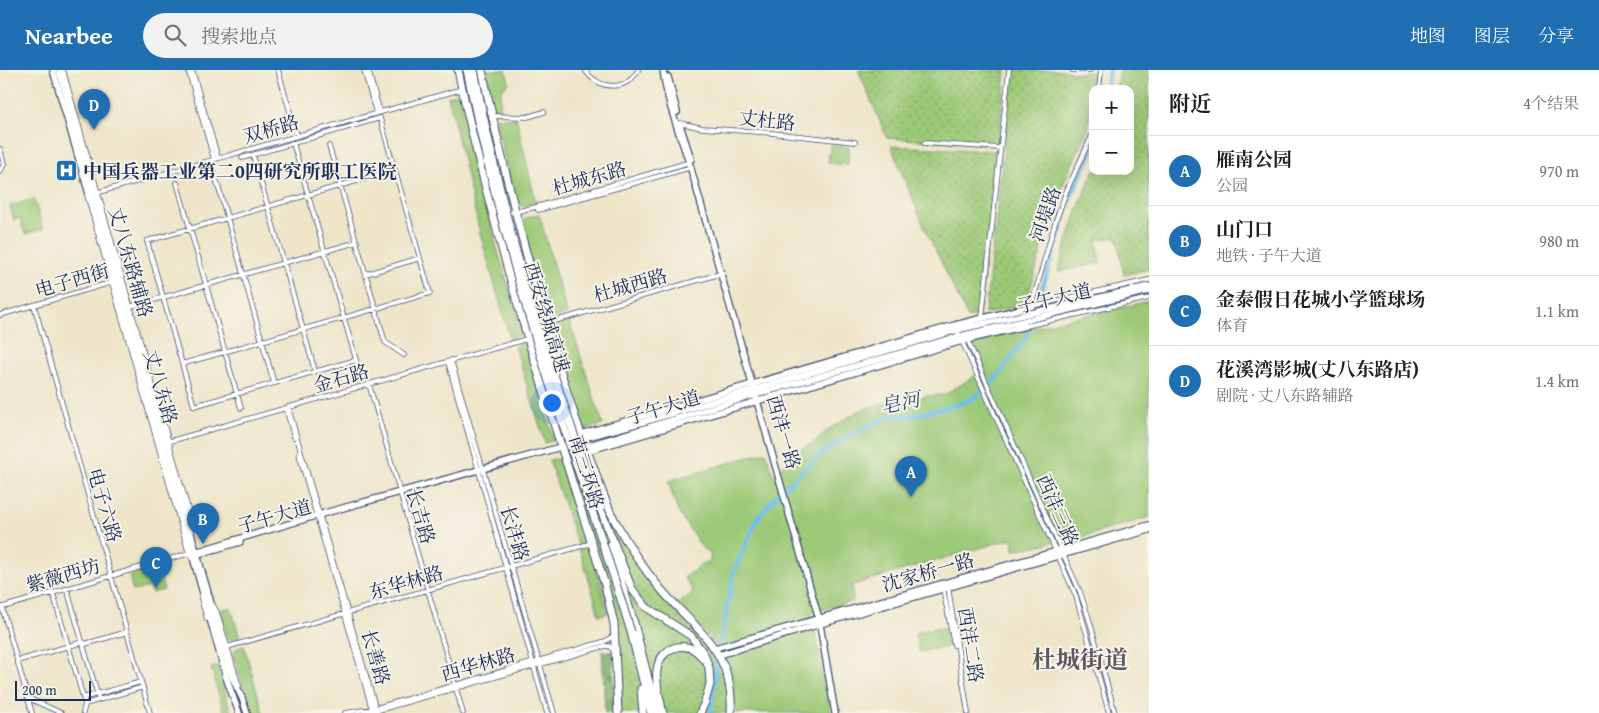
<!DOCTYPE html>
<html lang="zh">
<head>
<meta charset="utf-8">
<style>
  :root { --surface:#fff; --page:#f2f2f2; --text:#202124; --muted:#757577; --line:#e0e0e0; --accent:#1f6fb2 }
  body { margin:0; font-family:"Gentium Book Plus","Noto Serif SC",serif; background:var(--page); color:var(--text) }
  .controls { position:absolute; right:15px; top:15px; display:grid; overflow:hidden; border-radius:10px; box-shadow:0 5px 20px #0002 }
  .controls button { width:45px; height:45px; display:grid; place-items:center; padding:0; border:0; border-bottom:1px solid var(--line); background:var(--surface); color:var(--text); font:25px sans-serif }
  .scale { position:absolute; left:15px; bottom:12px; width:76px; box-sizing:border-box; padding-left:5px; border:2px solid #1b2f5e; border-top:0; font-size:14px; line-height:18px; white-space:nowrap; color:#1b2f5e; -webkit-text-stroke:4px #f7f3e8; paint-order:stroke }
  .you { position:absolute; left:551px; top:332px; width:18px; height:18px; margin:-12px; border:4px solid #fff; border-radius:50%; background:#1a73e8; box-shadow:0 0 0 8px #1a73e833 }
  .badge { display:grid; place-items:center; width:32px; height:32px; border-radius:50%; background:var(--accent); color:#fff; font-size:16px; font-weight:700 }
  .pin { position:absolute; translate:-50% -41px; filter:drop-shadow(0 1px 2px #0008) }
  .pin::after { content:''; position:absolute; top:26px; width:18px; height:15px; background:inherit; clip-path:polygon(0 0,100% 0,50% 100%) }
  .list { margin:0; padding:0; list-style:none }
  h2 { display:flex; justify-content:space-between; align-items:center; height:65px; margin:0; padding:0 20px; font-size:21px }
  h2 small { font-size:16px; font-weight:400; color:var(--muted) }
  .list li { display:grid; grid-template-columns:32px 1fr auto; gap:15px; align-items:center; box-sizing:border-box; height:70px; padding:0 20px; border-top:1px solid var(--line) }
  .list b { display:block; font-size:19px; white-space:nowrap }
  .list p { margin:0; font-size:16px; white-space:nowrap; color:var(--muted) }
  .list em { font-size:16px; font-style:normal; color:var(--muted) }
  .icon { flex:none; width:28px; height:28px; fill:none; stroke:currentColor; stroke-width:2; stroke-linecap:round; stroke-linejoin:round }
  .map { position:relative; flex:none; width:1149px; height:643px; overflow:hidden }
  header { display:flex; align-items:center; gap:30px; box-sizing:border-box; height:70px; padding:0 25px; background:var(--accent); color:#fff }
  header strong { font-size:24px }
  nav { display:flex; gap:28px; margin-inline-start:auto; font-size:18px }
  .search { width:350px; height:45px; background:var(--page); display:flex; align-items:center; gap:12px; box-sizing:border-box; padding:0 18px; border-radius:28px; color:var(--muted); font-size:19px }
  main { display:flex }
  aside { flex:1; background:var(--surface) }
  .map>svg:first-child { display:block }
</style>
</head>
<body>
<header>
<strong>Nearbee</strong>
<div class="search"><svg class="icon" aria-label="search" viewBox="0 0 24 24"><circle cx="10" cy="10" r="6"/><path d="M15 15l6 6"/></svg>搜索地点</div>
<nav><a>地图</a><a>图层</a><a>分享</a></nav>
</header>
<main>
<div class="map">
<svg width="1149" height="643" viewBox="0 0 1149 643">
  <defs>
    <pattern id="grass-dots" width="8" height="8" patternUnits="userSpaceOnUse" patternTransform="scale(1.25)"><rect width="8" height="8" fill="#9cc977"/><path d="M2 2h.1M6 6h.1" fill="none" stroke="#7ea465" stroke-width="1.8" stroke-linecap="round"/></pattern>
    <pattern id="forest-firs" width="22" height="20" patternUnits="userSpaceOnUse" patternTransform="scale(1.25)"><rect width="22" height="20" fill="#7dad68"/><path d="M5 1l3.5 6h-7zM16 11l3.5 6h-7z" fill="#668d59"/></pattern>
  </defs>
  <rect width="100%" height="100%" fill="#f7f3e8"/>
  <filter id="ink" filterUnits="userSpaceOnUse"><feTurbulence type="fractalNoise" baseFrequency=".02" numOctaves="2"/><feDisplacementMap in="SourceGraphic" scale="10" xChannelSelector="R" yChannelSelector="G"/><feConvolveMatrix kernelMatrix="1 2 1 2 8 2 1 2 1" color-interpolation-filters="sRGB"/></filter>
  <filter id="wash" filterUnits="userSpaceOnUse"><feTurbulence type="fractalNoise" baseFrequency=".0096" numOctaves="4" result="noise"/><feDisplacementMap in="SourceGraphic" scale="20" xChannelSelector="R" yChannelSelector="G"/><feGaussianBlur stdDeviation="1.12" result="paint"/><feColorMatrix in="noise" values="0 0 0 0 0 0 0 0 0 0 0 0 0 0 0 0 0 1.4 0 .05"/><feComposite in="paint" operator="in"/></filter>
  <g filter="url(#wash)">
    <rect width="100%" height="100%" fill="#eee5c9"/>
    <path fill="url(#grass-dots)" stroke="#5c7c6a" d="M858,0H1006L998,75L887,68Z
      M1013,0H1063L1074,3L1097,2L1094,19H1093L1088,59L1061,119L1048,157L1026,234L985,244Z
      M1119,0H1149V199L1124,205L1117,167L1097,170L1100,193L1058,202C1068,167 1078,134 1094,101H1130V19H1116Z
      M481,21L485,23L510,138L509,140L496,143L493,140L466,26L469,23Z
      M891,76L997,81L979,245L968,248L923,154Z
      M586,387C600,421 613,457 633,488C642,503 654,518 666,530C693,558 721,579 727,620C728,628 730,635 728,643H621L618,571L568,393Z"/>
    <path fill="url(#forest-firs)" stroke="#4c6e63" d="M602,581L613,582L615,643H605Z"/>
    <path fill="#9cc977" stroke="#5c7c6a" d="M486,0H506L509,13L501,20L500,42H494Z
      M456,24L460,26L496,175L522,262L519,266L510,269L481,167L448,26Z
      M495,48H516L536,133L523,136L516,134Z
      M830,75L849,77L848,95L828,93Z
      M34,129L43,159L25,164L20,148L14,150L10,136Z
      M539,144L567,244L552,248L546,245L520,153L526,148Z
      M1149,231V447L1072,470L1063,468L1046,474L1014,480V468L852,515L853,531L811,543L831,643H735C734,587 714,571 677,534L694,522L684,508L705,492L709,493L711,484L704,480L678,442L668,411L766,382L773,406L793,384L815,372L829,359L859,341L882,334L909,331L926,326L944,325L985,300L975,275L981,269Z
      M569,250L603,355L583,359L549,255Z
      M521,274L525,276L554,370L545,373L515,276Z
      M554,389L561,390L576,430L606,536L608,543L599,546C586,493 566,442 549,390Z
      M157,498L164,520L152,523L149,517L133,521L129,506Z
      M231,537L240,569L234,571L228,568L220,540Z
      M938,557V559L946,557L949,576L919,582L915,563Z
      M244,576L263,643H251L233,584L236,579Z
      M218,596L231,643H224L211,598Z"/>
    <g fill="none" stroke-linecap="round" stroke-linejoin="round">
      <path stroke="#6dbee8" stroke-width="4.5" d="M1106,19L1109,0
        M1034,245L1070,128L1093,79
        M711,643L717,591L734,501L757,449L774,428L823,382L865,357L890,346H912L959,334L976,327L998,306L1026,268L1031,252"/>
    </g>
  </g>
  <g filter="url(#ink)">
    <g fill="none" stroke-linecap="round" stroke-linejoin="round">
      <defs>
        <path id="minor" d="M63,0L188,439V444
          M188,0L214,89
          M192,0L218,88
          M278,0L297,66
          M364,0L376,43
          M368,0L380,42
          M585,0C598,20 627,22 638,0
          M1072,0H1090
          M1099,19L1101,0
          M492,46L527,47L544,42
          M679,53L703,58L772,63L855,72
          M293,73L357,293
          M924,73L1000,78
          M329,76L385,272L404,285
          M0,79L4,94L0,102
          M253,85L315,301
          M213,98L274,313
          M177,113L241,338
          M96,123L462,19
          M87,125L189,484
          M538,140L692,97
          M505,144L536,137L690,92
          M366,204L420,188
          M34,235L150,643
          M1032,236L1149,210
          M129,237L357,172
          M1031,237L1055,153L1066,122L1093,63
          M0,245L113,212
          M982,248L1009,0
          M545,253L566,248L723,203
          M1026,256L1149,228
          M956,258L1076,526L1109,643
          M967,269L1080,522L1090,552L1115,643
          M356,290L194,336L147,171L395,100
          M451,290L554,643
          M448,292L547,643
          M182,294L430,223L380,48L242,88
          M369,314L463,643
          M288,337L377,643
          M286,338L294,367
          M167,372L527,269
          M299,384L373,643
          M948,517L968,643
          M943,518L954,575
          M67,519L99,630
          M53,523L85,634L83,643
          M202,524L201,529L207,549
          M213,535L217,542L239,616
          M2,537L32,643
          M0,538L190,483
          M227,577L592,473
          M17,591L83,572L85,574L127,562
          M28,628L61,643
          M83,628L141,612
          M85,634L143,617
          M345,643L376,638L606,571L614,565
          M368,643L605,576H609L614,581"/>
        <path id="major" d="M53,0L160,368L227,610L239,643
          M59,0L232,607L242,628L247,643
          M663,0C667,32 679,62 689,92L819,549L835,643
          M668,7L677,42
          M680,55L691,89
          M581,364L955,255L1032,236
          M583,377L755,325L960,266L1149,221
          M587,381L962,271L1026,256
          M192,483L325,443L557,378L587,367L643,352L957,260L1149,216
          M192,483L198,484L240,472
          M715,578L1149,455
          M719,585L820,554L1149,460"/>
        <path id="highway" d="M458,0C495,175 551,345 605,515L614,554L618,643
          M482,0C504,101 529,201 560,299C570,333 581,366 594,399C600,417 607,435 615,451C628,475 642,497 659,517C694,559 735,580 731,643
          M591,415L632,519L646,537L691,566L704,584L709,598L710,614L705,632L700,643
          M610,475L634,553L657,643
          M631,562L651,643
          M641,619L643,643
          M663,643C660,629 655,614 657,600C660,576 689,567 703,589"/>
      </defs>
      <use href="#minor" stroke="#3b4a6e" stroke-width="5.5"/>
      <use href="#major" stroke="#3b4a6e" stroke-width="8"/>
      <use href="#highway" stroke="#3b4a6e" stroke-width="9"/>
      <use href="#minor" stroke="#fff" stroke-width="4"/>
      <use href="#major" stroke="#fff" stroke-width="5.5"/>
      <use href="#highway" stroke="#fff" stroke-width="7"/>
      <defs>
        <path id="highway-bridge" d="M467,0C487,99 513,196 543,293C571,383 604,471 631,562
          M474,0C486,62 500,124 517,185C539,262 565,339 591,415"/>
      </defs>
      <use href="#highway-bridge" stroke="#3b4a6e" stroke-width="9" stroke-linecap="butt"/>
      <use href="#highway-bridge" stroke="#fff" stroke-width="7"/>
    </g>
  </g>
  <defs>
    <symbol id="hospital-square" viewBox="-11 -11 22 22"><rect x="-9" y="-9" width="18" height="18" rx="4" fill="#1f6fb2" stroke="#f7f3e8"/><path d="M-5-5h3v3.5h4V-5h3V5h-3V1.5h-4V5h-3Z" fill="#fff"/></symbol>
  </defs>
  <g fill-rule="evenodd">
    <use href="#hospital-square" x="54" y="88" width="25" height="25"/>
  </g>
  <g text-anchor="middle" dominant-baseline="central" stroke-width="4" stroke-linejoin="round" paint-order="stroke">
    <g font-size="19" fill="#1b2f5e" stroke="#f7f3e8">
      <text transform="translate(767 50) rotate(6)">丈杜路</text>
      <text transform="translate(271 59) rotate(-16)">双桥路</text>
      <text transform="translate(589 108) rotate(-16)">杜城东路</text>
      <text transform="translate(1045 144) rotate(-71)">河堤路</text>
      <text transform="translate(131 192) rotate(74)">丈八东路辅路</text>
      <text transform="translate(72 210) rotate(-16)">电子西街</text>
      <text transform="translate(630 215) rotate(-16)">杜城西路</text>
      <text transform="translate(1054 228) rotate(-13)">子午大道</text>
      <text transform="translate(547 247) rotate(73)">西安绕城高速</text>
      <text transform="translate(341 308) rotate(-16)">金石路</text>
      <text transform="translate(161 317) rotate(74)">丈八东路</text>
      <text transform="translate(663 337) rotate(-17)">子午大道</text>
      <text transform="translate(784 362) rotate(74)">西沣一路</text>
      <text transform="translate(587 402) rotate(73)">南三环路</text>
      <text transform="translate(105 435) rotate(74)">电子六路</text>
      <text transform="translate(1058 440) rotate(66)">西沣三路</text>
      <text transform="translate(274 446) rotate(-16)">子午大道</text>
      <text transform="translate(421 446) rotate(74)">长吉路</text>
      <text transform="translate(515 463) rotate(74)">长沣路</text>
      <text transform="translate(928 502) rotate(-16)">沈家桥一路</text>
      <text transform="translate(63 505) rotate(-16)">紫薇西坊</text>
      <text transform="translate(406 512) rotate(-16)">东华林路</text>
      <text transform="translate(971 575) rotate(81)">西沣二路</text>
      <text transform="translate(376 587) rotate(74)">长善路</text>
      <text transform="translate(478 594) rotate(-16)">西华林路</text>
    </g>
    <g font-size="19" font-weight="bold" fill="#1b2f5e" stroke="#f7f3e8" text-anchor="start">
      <text x="83" y="101">中国兵器工业第二0四研究所职工医院</text>
    </g>
    <g font-size="20" font-style="italic" fill="#305380" stroke="#f7f3e8">
      <text transform="translate(900 332) rotate(-11)">皂河</text>
    </g>
    <g font-size="24" font-weight="bold" fill="#5b5864" stroke="#f7f3e8">
      <text x="1080" y="589">杜城街道</text>
    </g>
  </g>
</svg>
<div class="controls">
<button>+</button>
<button>−</button>
</div>
<div class="scale">200 m</div>
<div class="you"></div>
<div class="pin badge" style="left:911px;top:427px">A</div>
<div class="pin badge" style="left:203px;top:474px">B</div>
<div class="pin badge" style="left:156px;top:518px">C</div>
<div class="pin badge" style="left:94px;top:60px">D</div>
</div>
<aside>
<h2>附近<small>4个结果</small></h2>
<ul class="list">
<li><span class="badge">A</span><div><b>雁南公园</b><p>公园</p></div><em>970 m</em></li>
<li><span class="badge">B</span><div><b>山门口</b><p>地铁 · 子午大道</p></div><em>980 m</em></li>
<li><span class="badge">C</span><div><b>金泰假日花城小学篮球场</b><p>体育</p></div><em>1.1 km</em></li>
<li><span class="badge">D</span><div><b>花溪湾影城(丈八东路店)</b><p>剧院 · 丈八东路辅路</p></div><em>1.4 km</em></li>
</ul>
</aside>
</main>
</body>
</html>
